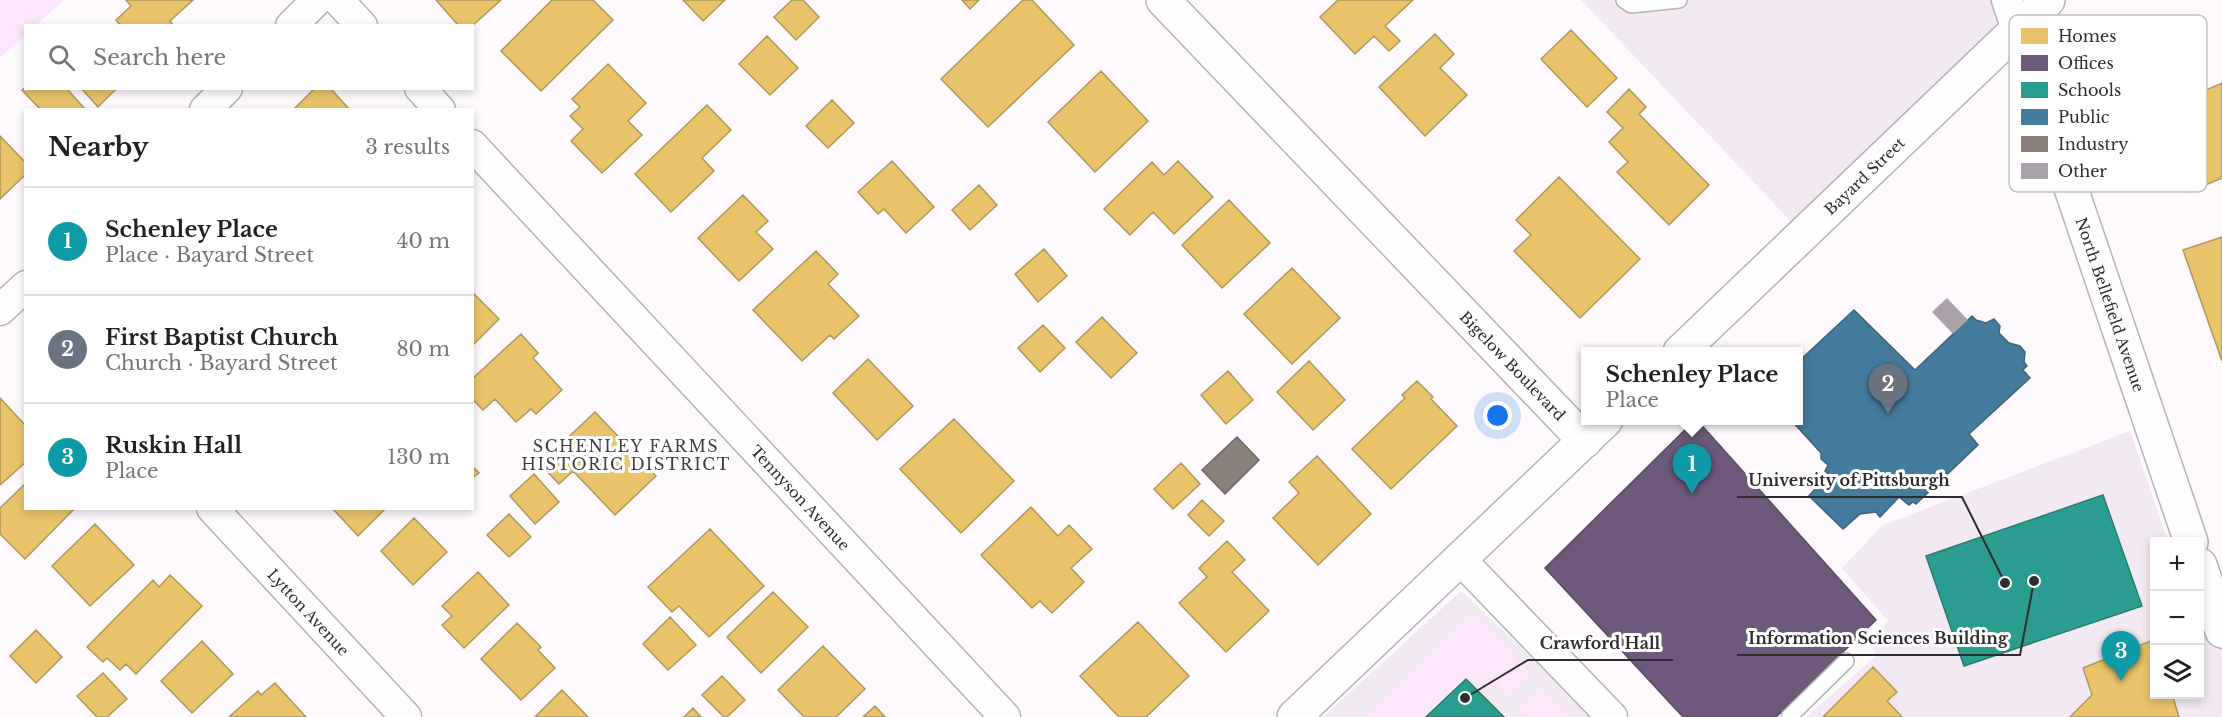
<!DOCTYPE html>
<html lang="en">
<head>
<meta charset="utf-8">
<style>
  :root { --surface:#fff; --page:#f6f6f6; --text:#222; --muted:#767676; --line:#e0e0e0; --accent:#1a73e8 }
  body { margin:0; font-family:"Libre Baskerville",serif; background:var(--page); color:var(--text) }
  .controls { position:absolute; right:18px; bottom:18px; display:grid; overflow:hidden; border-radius:0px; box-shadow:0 3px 9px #0003 }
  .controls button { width:54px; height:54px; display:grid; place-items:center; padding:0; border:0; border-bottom:2px solid var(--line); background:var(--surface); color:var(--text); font:30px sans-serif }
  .you { position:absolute; left:1498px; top:416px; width:21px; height:21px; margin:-15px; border:4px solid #fff; border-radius:50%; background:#1a73e8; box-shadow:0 0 0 9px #1a73e833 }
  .badge { display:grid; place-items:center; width:39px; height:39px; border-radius:50%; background:var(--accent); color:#fff; font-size:20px; font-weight:700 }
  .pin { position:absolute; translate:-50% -50px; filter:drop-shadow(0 2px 3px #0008) }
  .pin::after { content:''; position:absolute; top:32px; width:21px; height:18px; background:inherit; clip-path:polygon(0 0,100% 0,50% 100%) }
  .popup { position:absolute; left:1581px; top:347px; width:222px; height:78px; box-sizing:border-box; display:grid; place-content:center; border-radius:0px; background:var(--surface); filter:drop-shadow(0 2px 4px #0005); font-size:20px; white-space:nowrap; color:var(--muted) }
  .popup b { font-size:22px; color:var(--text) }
  .popup::after { content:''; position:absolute; left:50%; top:100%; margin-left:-12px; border:12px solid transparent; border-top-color:var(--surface) }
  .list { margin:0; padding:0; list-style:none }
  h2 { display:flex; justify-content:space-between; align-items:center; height:78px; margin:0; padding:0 24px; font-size:26px }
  h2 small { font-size:20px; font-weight:400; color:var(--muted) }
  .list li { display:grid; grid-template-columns:39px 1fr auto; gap:18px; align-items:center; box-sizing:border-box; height:108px; padding:0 24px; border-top:2px solid var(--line) }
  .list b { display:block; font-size:22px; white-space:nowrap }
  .list p { margin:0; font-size:20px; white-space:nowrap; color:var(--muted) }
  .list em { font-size:20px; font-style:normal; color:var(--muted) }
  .icon { flex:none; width:33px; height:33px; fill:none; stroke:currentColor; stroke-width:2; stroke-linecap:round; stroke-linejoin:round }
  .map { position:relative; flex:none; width:2222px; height:717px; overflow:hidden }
  .search { position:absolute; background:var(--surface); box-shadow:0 3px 9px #0003; left:24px; top:24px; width:450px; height:66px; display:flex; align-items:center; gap:15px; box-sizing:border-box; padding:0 21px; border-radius:0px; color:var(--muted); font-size:22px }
  .panel { position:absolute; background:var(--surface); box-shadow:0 3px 9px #0003; left:24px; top:108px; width:450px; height:402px; border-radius:0px }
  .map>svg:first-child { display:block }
</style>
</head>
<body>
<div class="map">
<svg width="2222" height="717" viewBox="0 0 2222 717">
  <rect width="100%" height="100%" fill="#fdf9fd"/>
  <path fill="#f2e9f2" d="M1581,0H2007L2017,29L1803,234Z
    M2130,431L2168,541L2154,542V694H2200V602L2222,599V717H1806L1876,656L1869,639L1888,621L1842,568L1883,525Z
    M1461,591L1595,717H1323Z"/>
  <path fill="#fbe6fb" d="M0,0H64L36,25L26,26L25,35L0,58Z
    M1474,616L1481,620L1532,674L1507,697L1492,677L1480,686L1470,674L1424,717H1362L1466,619Z
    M1539,688L1571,717H1527L1518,708Z"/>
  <path fill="#e9c46a" stroke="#b19758" stroke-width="1.5" d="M126,0H193L170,21L174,26H121L116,20L131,6Z
    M436,0H501L472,26H459Z
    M552,0H593L613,20L541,91L501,51Z
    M683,0H725L703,21Z
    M792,0H803L819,17L796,40L774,17Z
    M962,0H979L970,9Z
    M1023,0H1032L1074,45L988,127L941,79Z
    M1338,0H1413L1385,26L1400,41L1389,51L1374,36L1355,54L1320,17Z
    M1571,30L1617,78L1587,107L1541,59Z
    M1435,34L1454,54L1440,68L1467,95L1425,136L1379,87Z
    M767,36L798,68L770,95L739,64Z
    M608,64L646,103L628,121L642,135L602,173L571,141L583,129L570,116L580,107L572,99Z
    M1101,71L1148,121L1095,172L1048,122Z
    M2222,83V178L2189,192L2154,113Z
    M26,87V88H66L86,110H41L22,90Z
    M81,88H117L98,107Z
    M315,88H330L350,110H293Z
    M1629,89L1646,107L1639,114L1709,185L1669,225L1617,172L1628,162L1609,142L1623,128L1607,112Z
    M832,100L854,123L828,148L806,126Z
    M707,105L731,130L702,158L714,171L671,212L635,174Z
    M0,136L26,163V174L0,199Z
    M892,161L934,207L906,233L884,209L878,214L858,192Z
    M1178,161L1213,197L1174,234L1153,212L1130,235L1104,209L1152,162L1164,175Z
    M1559,177L1640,259L1580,318L1514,251L1531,235L1516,220Z
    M979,185L997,205L970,230L952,210Z
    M743,195L768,221L756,232L773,249L739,281L698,238Z
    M1229,200L1270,243L1222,288L1182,245Z
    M2222,237V361L2183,250Z
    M1044,249L1067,276L1038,302L1015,274Z
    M816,251L838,274L828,284L859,316L834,339L830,335L802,361L753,310Z
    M1292,268L1340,318L1292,364L1244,314Z
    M472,292L499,319L472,346Z
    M1102,317L1137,353L1111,378L1076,342Z
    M1043,325L1065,348L1040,372L1018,348Z
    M521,334L538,353L533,358L562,390L536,414L531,409L516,422L495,399L483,410L472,399V379Z
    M868,359L913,406L877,440L833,393Z
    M1309,361L1345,400L1313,430L1277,392Z
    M1228,371L1253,400L1226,424L1201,395Z
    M1417,381L1433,397L1431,399L1457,426L1391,489L1352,449L1405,398L1402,395Z
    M0,398L26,426V462L0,485Z
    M595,412L656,476L615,515L573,471L559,484L540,464Z
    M954,419L1014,481L961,533L900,469Z
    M1317,456L1371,514L1318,565L1273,518L1299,493L1289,482Z
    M1181,463L1200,484L1173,509L1154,489Z
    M472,466L479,473L472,478Z
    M534,474L559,502L535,524L510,496Z
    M26,483V508H75L25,559L0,534V508Z
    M1202,500L1224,521L1209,536L1188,515Z
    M1031,507L1058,536L1069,525L1092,549L1071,568L1084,582L1052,613L1040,601L1032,608L981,555Z
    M332,508H386L358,536Z
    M509,514L531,537L509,557L487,535Z
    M414,518L447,552L413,585L381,551Z
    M95,524L134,565L90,606L52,566Z
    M710,529L764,586L709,637L679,606L672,612L648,587Z
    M1227,541L1245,560L1232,572L1269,611L1226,652L1179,603L1207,577L1199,568Z
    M478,572L509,605L464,648L442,625L452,616L442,606Z
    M170,575L202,606L136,674L126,664L120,670L107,658L103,662L87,647L153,580L159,587Z
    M773,592L808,627L761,673L727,637Z
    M670,617L696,645L668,670L643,644Z
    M1138,622L1189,676L1146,717H1119L1080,676Z
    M517,623L541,647L538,650L555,668L521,700L481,659Z
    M36,630L62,657L36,683L10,656Z
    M2153,640L2154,694H2172L2179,717H2070L2092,695L2083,668Z
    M202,641L233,674L192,713L161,681Z
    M823,646L865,689L836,717H804L778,690Z
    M1873,667L1897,692L1887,701L1902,717H1823Z
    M103,673L127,699L107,717H97L77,696Z
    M722,676L745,700L727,717H724L702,695Z
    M275,683L306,717H229L258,691L261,695Z
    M562,690L588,717H535Z
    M875,706L885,717H863Z
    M693,708L701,717H684Z"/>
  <path fill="#6d597a" stroke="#5a4c64" stroke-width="1.5" d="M1695,420H1697L1876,620L1776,717H1683L1545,568Z"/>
  <path fill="#2a9d8f" stroke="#2c7b72" stroke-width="1.5" d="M2103,495L2142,606L1964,666L1926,556Z
    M1466,679L1504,717H1426Z"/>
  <path fill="#457b9d" stroke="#3e647c" stroke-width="1.5" d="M1854,310L1915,370L1972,316L1976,320L1986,323L1994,319L2000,326L1999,333L2009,343L2020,346L2025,352L2024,362L2027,366L2023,370L2030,378L1969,434L1978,445L1916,504L1913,502L1909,505L1899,497L1880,517L1876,512L1860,514L1843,529L1809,496L1828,474L1825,471L1828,465L1821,459V453L1791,420H1798V362Z"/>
  <path fill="#8a817c" stroke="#6f6865" stroke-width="1.5" d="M1237,437L1259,460L1225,494L1202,470Z"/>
  <path fill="#aba2ab" d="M1947,298L1968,320L1953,334L1932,312Z"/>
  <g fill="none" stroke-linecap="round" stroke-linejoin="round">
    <defs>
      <path id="lane" d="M1624,0L1631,5L1679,0
        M1789,717L1846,661"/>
      <g id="street">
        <path d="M338,0L362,26"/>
        <path d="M2007,0L2017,29"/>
        <path d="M291,26L317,0"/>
        <path d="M420,88L440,110"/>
        <path d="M205,110L227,88"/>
        <path id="s1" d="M472,145L1005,717"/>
        <path d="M0,310L26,286"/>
        <path id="s2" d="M212,508L406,717"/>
        <path d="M1459,558L1612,717"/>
      </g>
      <g id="secondary">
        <path id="s3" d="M1163,0L1585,441"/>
        <path id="s4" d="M2017,29L2191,542"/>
        <path id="s5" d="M1680,352L2048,0"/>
        <path d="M2200,565L2222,631"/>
        <path d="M1294,717L1606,420"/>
      </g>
    </defs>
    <use href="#lane" stroke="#b6b2b5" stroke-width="18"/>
    <use href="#street" stroke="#b6b2b5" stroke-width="33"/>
    <use href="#secondary" stroke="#b6b2b5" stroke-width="36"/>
    <use href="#lane" stroke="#fffeff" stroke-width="15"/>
    <use href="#street" stroke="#fffeff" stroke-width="30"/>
    <use href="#secondary" stroke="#fffeff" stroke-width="33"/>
  </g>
  <g text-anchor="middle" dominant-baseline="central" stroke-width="6" stroke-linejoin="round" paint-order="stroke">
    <g font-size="15" fill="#2f2d2f" stroke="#fff">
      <text stroke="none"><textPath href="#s5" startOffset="255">Bayard Street</textPath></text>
      <text stroke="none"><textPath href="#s4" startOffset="291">North Bellefield Avenue</textPath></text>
      <text stroke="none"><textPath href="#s3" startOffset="506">Bigelow Boulevard</textPath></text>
      <text stroke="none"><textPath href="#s1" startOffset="482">Tennyson Avenue</textPath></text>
      <text stroke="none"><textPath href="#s2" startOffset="142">Lytton Avenue</textPath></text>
    </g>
    <g font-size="16" letter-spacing="1.5" fill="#433d42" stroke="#fff">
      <text x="626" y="446">SCHENLEY FARMS<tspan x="626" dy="18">HISTORIC DISTRICT</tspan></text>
    </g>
  </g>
  <rect x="2009" y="15" width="198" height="177" rx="9" fill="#fff" stroke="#c1c0c1" stroke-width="1.5"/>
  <rect x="2021" y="28" width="27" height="16" fill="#e9c46a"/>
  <rect x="2021" y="55" width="27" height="16" fill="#6d597a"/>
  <rect x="2021" y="82" width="27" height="16" fill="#2a9d8f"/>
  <rect x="2021" y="109" width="27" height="16" fill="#457b9d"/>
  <rect x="2021" y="136" width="27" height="16" fill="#8a817c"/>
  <rect x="2021" y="163" width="27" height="16" fill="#aba2ab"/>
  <g font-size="16" fill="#2f2d2f">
    <text x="2058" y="42">Homes</text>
    <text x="2058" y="69">Offices</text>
    <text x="2058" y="96">Schools</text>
    <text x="2058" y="123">Public</text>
    <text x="2058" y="150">Industry</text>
    <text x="2058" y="177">Other</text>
  </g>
  <path fill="none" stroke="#2f2d2f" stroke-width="2" d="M2005 583L1962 497H1737M2034 581L2020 655H1737M1465 698L1528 660H1673"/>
  <g fill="#2f2d2f" stroke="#fff" stroke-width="2">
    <circle cx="2005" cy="583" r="6"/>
    <circle cx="2034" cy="581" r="6"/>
    <circle cx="1465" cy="698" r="6"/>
  </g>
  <g font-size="16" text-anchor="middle" font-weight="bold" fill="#2f2d2f" stroke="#fff" stroke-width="6" stroke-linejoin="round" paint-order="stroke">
    <text x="1849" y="486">University of Pittsburgh</text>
    <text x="1878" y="644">Information Sciences Building</text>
    <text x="1600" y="649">Crawford Hall</text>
  </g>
</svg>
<div class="controls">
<button>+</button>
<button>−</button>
<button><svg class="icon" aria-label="layers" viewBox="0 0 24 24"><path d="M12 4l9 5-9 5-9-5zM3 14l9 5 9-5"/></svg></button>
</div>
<div class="you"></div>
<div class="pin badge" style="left:1692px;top:494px;background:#0f9aa8">1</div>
<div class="popup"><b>Schenley Place</b>Place</div>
<div class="pin badge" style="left:1888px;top:414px;background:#6b7280">2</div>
<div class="pin badge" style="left:2121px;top:681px;background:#0f9aa8">3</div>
<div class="search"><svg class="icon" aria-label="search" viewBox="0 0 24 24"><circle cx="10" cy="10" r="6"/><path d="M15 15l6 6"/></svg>Search here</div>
<section class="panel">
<h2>Nearby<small>3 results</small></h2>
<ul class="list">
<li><span class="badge" style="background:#0f9aa8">1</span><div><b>Schenley Place</b><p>Place · Bayard Street</p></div><em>40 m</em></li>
<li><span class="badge" style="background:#6b7280">2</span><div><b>First Baptist Church</b><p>Church · Bayard Street</p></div><em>80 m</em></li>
<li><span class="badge" style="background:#0f9aa8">3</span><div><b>Ruskin Hall</b><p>Place</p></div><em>130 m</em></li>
</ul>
</section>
</div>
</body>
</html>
